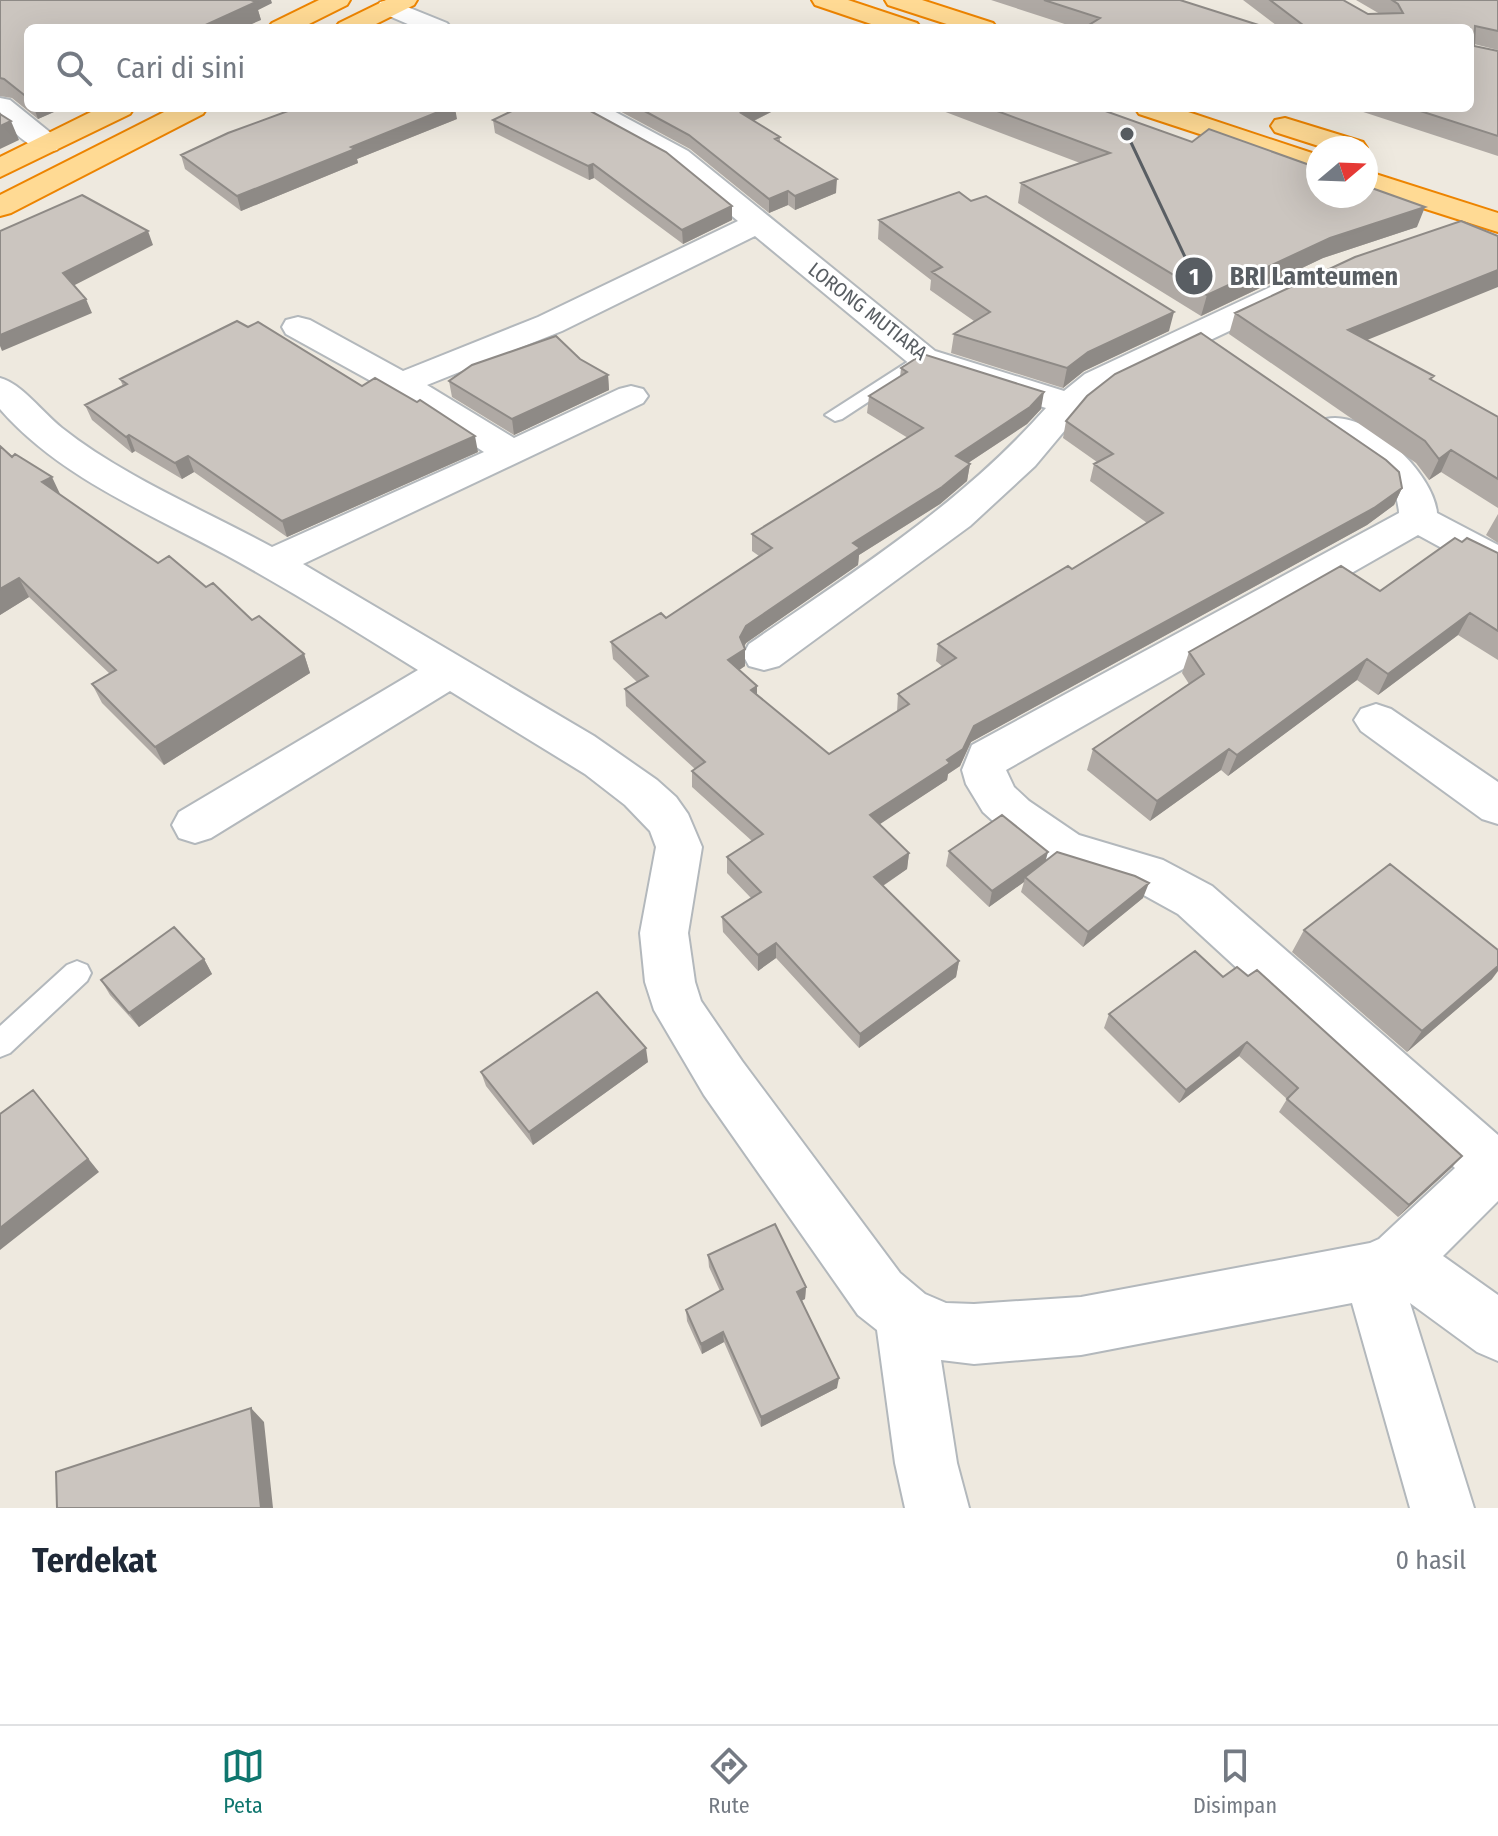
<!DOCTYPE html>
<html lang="id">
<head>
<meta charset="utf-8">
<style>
  :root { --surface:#fff; --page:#f6f6f7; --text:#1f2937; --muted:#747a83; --line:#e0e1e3; --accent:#0f766e }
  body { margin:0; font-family:"Fira Sans Condensed",sans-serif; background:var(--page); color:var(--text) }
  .compass { position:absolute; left:1306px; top:136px; width:72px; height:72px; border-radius:50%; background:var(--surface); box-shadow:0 8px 32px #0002; rotate:71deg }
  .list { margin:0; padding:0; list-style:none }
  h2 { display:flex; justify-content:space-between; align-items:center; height:104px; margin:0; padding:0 32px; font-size:34px }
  h2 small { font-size:26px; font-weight:400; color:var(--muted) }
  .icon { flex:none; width:44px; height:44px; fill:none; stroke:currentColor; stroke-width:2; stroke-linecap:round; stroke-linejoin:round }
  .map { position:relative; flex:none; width:1498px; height:1508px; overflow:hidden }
  .search { position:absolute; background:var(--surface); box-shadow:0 8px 32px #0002; left:24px; right:24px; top:24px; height:88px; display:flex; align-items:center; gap:20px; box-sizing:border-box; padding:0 28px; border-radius:12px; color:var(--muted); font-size:30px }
  .sheet { height:216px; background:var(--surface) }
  nav { display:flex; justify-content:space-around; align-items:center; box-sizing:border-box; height:112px; border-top:2px solid var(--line); background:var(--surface); font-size:22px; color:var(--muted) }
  nav a { display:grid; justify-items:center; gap:4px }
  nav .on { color:var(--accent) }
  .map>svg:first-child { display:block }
</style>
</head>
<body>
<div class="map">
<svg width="1498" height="1508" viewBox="0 0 1498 1508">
  <rect width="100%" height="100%" fill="#eee9df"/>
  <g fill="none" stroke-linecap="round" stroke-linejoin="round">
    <defs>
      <path id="service" d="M923,352L932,358L929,362L842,419L835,421L825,415Z
        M77,961L87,965L91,973L87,981L10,1053L0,1057V1026L67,965Z"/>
      <path id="minor" d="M390,0L447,23L451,28H417L380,12L377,7L380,2Z
        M0,98L10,100L57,138L61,144L57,150C34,156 17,133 0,120Z
        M574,108H608L688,151L935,351L1064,391L1085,374L1277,284L1288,281L1299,284L1304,291L1299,298L1109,388L1081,411L1035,466L970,526L779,666L764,670L749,666L743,655L749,644C856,570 959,506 1046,408L911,365L755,236L562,331L427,385L514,438L619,389L631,386L643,389L648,396L643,403L303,564L594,736L657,780L676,797L688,814L702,847L688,933L695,982L701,1001L742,1061L900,1273L925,1294L946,1303L974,1304L1081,1297L1370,1243L1379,1239L1455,1168L1178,914L1131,888L1058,867L1014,840L983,812L966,784L962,770L972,745L1399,513C1397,464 1344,461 1321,427L1326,419C1367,409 1434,473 1437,513L1498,545V575L1484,571L1418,535L1006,770L1014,787L1029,801L1079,835L1163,860L1212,886L1498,1135V1201L1443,1256L1498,1295V1361L1477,1352L1410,1303L1474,1508H1410L1352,1303L1081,1355L974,1364L941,1360L957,1463L969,1508H905L895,1463L877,1330L858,1315L704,1095L654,1010L645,982L640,933L656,847L650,831L625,805L585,774L450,691L211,838L195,843L179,838L172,825L179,812L418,670C354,630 290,590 224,554C148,513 58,476 0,409V378C21,383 43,413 62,428C124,477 202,509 272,547L484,452L389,391L286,334L282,327L286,320L298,317L310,320L403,371L538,317L738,221L668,163L578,114Z
        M1376,704L1391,709L1498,782V824L1482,819L1361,731L1354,720L1361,709Z"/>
      <path id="trunk" d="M319,0H350L347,5L301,28H268L272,23Z
        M386,0H417L414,5L368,28H335L339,23Z
        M812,0H848L917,23L921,28H883L815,5Z
        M885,0H922L993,23L997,28H959L888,5Z
        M99,108H134L130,114L0,177V157Z
        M172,108H207L203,114L11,213L0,216V195Z
        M1135,108H1176L1318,155V173L1139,114Z
        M1285,118L1363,142L1367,148H1325L1275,132L1271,126L1275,120Z
        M1366,171L1498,213V232L1366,190Z"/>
    </defs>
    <use href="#service" stroke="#b3b8bc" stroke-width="4"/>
    <use href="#minor" stroke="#b3b8bc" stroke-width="4"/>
    <use href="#trunk" stroke="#ed8400" stroke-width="4"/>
    <use href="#service" fill="#fff" fill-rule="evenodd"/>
    <use href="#minor" fill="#fff" fill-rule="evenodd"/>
    <use href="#trunk" fill="#ffda94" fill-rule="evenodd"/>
  </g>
  <path fill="#afa9a4" d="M0,0L272,3L258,10L261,20L28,28V108H63L38,119L12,98L0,96Z
    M991,0H1180L1268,28H1077Z
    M1243,0H1343L1368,14H1380L1356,0H1498V50L1474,44V46L1498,51V156L1351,108H1470V28H1280Z
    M614,108H779L754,121L780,137V142L836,193L795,210L788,205L769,213L690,149Z
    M935,108H1097L1417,227L1323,258L1201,316L1018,203L1021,183L1080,163Z
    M457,119L357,159L358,163L241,211L185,169L181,155Z
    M493,120L732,206V220L683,244L594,178L589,180L495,133Z
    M879,220L1169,331L1084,371L1063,388L951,353L954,334L974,321L930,290L931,280L878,239Z
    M1235,313L1367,340L1432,380L1498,417V508L1441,472L1429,480L1416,463L1229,334Z
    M248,327L362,386L478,452L287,537L194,472L182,479L135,451L132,453L92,420L85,405L123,386L120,379Z
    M901,368L1041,409L1027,424L968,463L970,464L967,481L940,504L859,555L858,565L746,643L744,646L745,666L739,670L757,686V695L829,754L897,712L898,694L943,667L936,661L938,644L1072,569L1147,523L1090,481L1094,464L1097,462L1063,438L1066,421L1402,488L1394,505L1367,525L971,742L960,766L948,774L947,780L879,824L909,853L907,869L883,886L959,961L956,977L859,1048L776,958L758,971L723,932L722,917L751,898L727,873V857L752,841L692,787V771L695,769L626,706L625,689L637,682L613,659L611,642L666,618L759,556L752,551V534L908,438L867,413L869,396L900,377Z
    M608,375L609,390L514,435L452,397L449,381Z
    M0,446L61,495L158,563L206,587L252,620L304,654L310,673L164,765L102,703L92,684L110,674L29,597L0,615Z
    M1498,514V543L1486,535Z
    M1462,542L1498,553V660L1458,635L1378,695L1357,680L1228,776L1221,770L1150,821L1087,770L1093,749L1189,684L1182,673L1189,652L1380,591Z
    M949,851L1046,860L1143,898L1083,947L1021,892L1024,882L989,907L946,866Z
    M1304,930L1492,979L1407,1052L1292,952Z
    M204,959L212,974L139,1027L110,995L101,980Z
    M1248,976L1462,1156L1451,1168L1398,1217L1279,1112L1287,1099L1239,1056L1179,1103L1104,1028L1109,1014L1223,977Z
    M648,1062L533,1145L486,1086L481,1072Z
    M708,1255L806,1287L805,1299L802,1300L837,1388L761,1427L724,1342L702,1354L687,1321L686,1310L720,1291L709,1267Z"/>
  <path fill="#8e8a86" d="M244,0H271L272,3L258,10L261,20L243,28H199Z
    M34,108H63L38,119Z
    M448,108H455L457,119L357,159L358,163L241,211L237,196L351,147Z
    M752,108H779L741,127V113Z
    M0,112L5,124L11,121L19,140L0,149Z
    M593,164L594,178L589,180L588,166Z
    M837,179L836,193L795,210V196Z
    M788,191V205L769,213V199Z
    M732,206V220L683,244L682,230Z
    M1425,207L1417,227L1323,258L1201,316L1207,295L1330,238Z
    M148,231L153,245L69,288L63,273Z
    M1498,270V287L1340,351L1348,330Z
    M86,299L92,313L2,351L0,346V335Z
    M1174,312L1169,331L1084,371L1063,388L1067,368L1088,352Z
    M608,375L609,390L514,435L512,419Z
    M1044,392L1041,409L1027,424L953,473L956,456Z
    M129,435L135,451L132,453L126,437Z
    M475,436L478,452L287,537L282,521Z
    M1451,450L1441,472L1429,480L1439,459Z
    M188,456L194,472L182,479L175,463Z
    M970,464L967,481L940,504L859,555L858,565L746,643L742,651L745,649V666L729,677L728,660L746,626L853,543Z
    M52,477L61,496L42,482Z
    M1402,488L1394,505L1367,525L971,742L960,766L948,774L947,780L868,832L870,815L974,726Z
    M19,578L29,597L0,615V589Z
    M1470,613L1458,635L1378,695L1388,674Z
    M304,654L310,673L164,765L155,747Z
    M1367,659L1357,680L1228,776L1237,755Z
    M757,686V703L751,690Z
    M1229,749L1221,770L1150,821L1157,801Z
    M1048,852L1044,867L1025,877L1024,882L989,907L992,891Z
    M909,853L907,869L872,893L874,877Z
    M1149,883L1143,898L1083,947L1088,932Z
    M776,943V958L758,971V955Z
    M204,959L212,974L139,1027L129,1013Z
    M959,961L956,977L859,1048L860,1034Z
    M1498,966V971L1492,979L1407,1052L1422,1031Z
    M1247,1042L1239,1056L1179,1103L1186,1090Z
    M646,1048L648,1062L533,1145L529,1132Z
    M33,1090L99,1172L0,1250V1228Z
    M1462,1156L1451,1168L1398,1217L1409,1205Z
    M806,1287L805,1299L797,1303V1292Z
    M723,1332L724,1342L702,1354L701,1344Z
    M839,1378L837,1388L761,1427V1417Z
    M251,1408L264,1422L273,1508H261Z"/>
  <path fill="#cbc5bf" stroke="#8e8a86" stroke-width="2" d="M0,0H251L256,2L199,28H28V98L4,79L0,78Z
    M1044,0H1180L1268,28H1099L1089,25L1100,18Z
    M1270,0H1343L1368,14L1403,13L1398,4L1392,0H1498V31L1475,26L1474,46L1498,51V136L1411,108H1470V28H1307Z
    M296,108H448L351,147L355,149L237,196L181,155L228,133Z
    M518,108H585L666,152L732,206L682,230L593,164L588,166L493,120Z
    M639,108H752L741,113L780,137L775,139L837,179L795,196L788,191L769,199L689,135Z
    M989,108H1097L1192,142L1209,129L1318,168V196H1366V186L1425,207L1330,238L1207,295L1021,183L1110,153Z
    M0,114L11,121L0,126Z
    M959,192L971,201L986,196L1174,312L1088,352L1067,368L954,334L990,312L932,272L942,267L879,220Z
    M82,195L148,231L63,273L86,299L0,335V231Z
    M1461,221L1498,236V270L1348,330L1434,376L1430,379L1498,417V479L1451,450L1439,459L1425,441L1235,313L1355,257Z
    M237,321L248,327L258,322L362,386L375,378L417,402L420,400L475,436L282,521L188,456L175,463L129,435L126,437L85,405L127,384L120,379Z
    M1201,333L1386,460L1399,472L1402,488L1374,508L974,726L963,749L947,760L950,763L870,815L909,853L874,877L959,961L860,1034L776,943L758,955L722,917L761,892L727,857L763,834L692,771L705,762L625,689L648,676L611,642L661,613L666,618L772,548L752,534L923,428L869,396L907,372L901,368L923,354L1044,392L1030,407L956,456L970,464L942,487L853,543L860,548L746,626L740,637L745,649L728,660L757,686L751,690L829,754L909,704L898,694L956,658L938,644L1068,566L1072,569L1163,513L1094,464L1113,454L1066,421L1087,396L1115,374Z
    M556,336L580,359L608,375L512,419L449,381L472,365Z
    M0,446L12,457L15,454L52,477L42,482L158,563L169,556L206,587L213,583L252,620L259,616L304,654L155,747L92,684L116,670L19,578L0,589Z
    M1455,538L1462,542L1467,538L1498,553V631L1470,613L1388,674L1367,659L1237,755L1229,749L1157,801L1093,749L1204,674L1189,652L1341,566L1380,591Z
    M1002,815L1048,852L992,891L949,851Z
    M1057,852L1135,876L1149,883L1088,932L1025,877Z
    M1390,864L1498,950V966L1422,1031L1304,930Z
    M174,927L204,959L129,1013L101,980Z
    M1195,951L1223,977L1237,967L1248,976L1257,970L1462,1156L1409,1205L1287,1099L1298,1088L1247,1042L1186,1090L1109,1014Z
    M597,992L646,1048L529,1132L481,1072Z
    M33,1090L88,1159L0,1228V1114Z
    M775,1224L806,1287L797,1292L839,1378L761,1417L723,1332L701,1344L686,1310L723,1289L708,1255Z
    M251,1408L261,1508H57L56,1472Z"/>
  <g text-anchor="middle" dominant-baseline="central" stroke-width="6" stroke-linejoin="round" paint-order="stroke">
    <g font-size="20" fill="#595e63" stroke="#fff">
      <text transform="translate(868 311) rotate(38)">LORONG MUTIARA</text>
    </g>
  </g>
  <path fill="none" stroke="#595e63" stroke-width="3" d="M1127 134L1194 276"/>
  <g fill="#595e63" stroke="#fff" stroke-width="3">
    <circle cx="1127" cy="134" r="8"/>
    <circle cx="1194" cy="276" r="20"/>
  </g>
  <g font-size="24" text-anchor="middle" font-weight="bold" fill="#fff">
    <text x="1194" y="285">1</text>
  </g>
  <g font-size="26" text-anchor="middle" font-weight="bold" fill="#595e63" stroke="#fff" stroke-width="6" stroke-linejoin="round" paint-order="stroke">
    <text x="1314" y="285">BRI Lamteumen</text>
  </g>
</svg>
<svg class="compass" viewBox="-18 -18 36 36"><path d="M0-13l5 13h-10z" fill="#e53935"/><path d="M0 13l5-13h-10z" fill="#747a83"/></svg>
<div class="search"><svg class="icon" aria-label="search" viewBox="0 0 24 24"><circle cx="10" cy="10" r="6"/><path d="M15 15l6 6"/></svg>Cari di sini</div>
</div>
<section class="sheet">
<h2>Terdekat<small>0 hasil</small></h2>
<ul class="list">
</ul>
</section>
<nav>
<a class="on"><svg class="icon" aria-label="map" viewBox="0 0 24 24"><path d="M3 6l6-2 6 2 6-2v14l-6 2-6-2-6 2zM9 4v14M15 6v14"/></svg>Peta</a>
<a><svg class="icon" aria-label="directions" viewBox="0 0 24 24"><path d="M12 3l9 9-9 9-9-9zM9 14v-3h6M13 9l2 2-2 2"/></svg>Rute</a>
<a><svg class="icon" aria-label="saved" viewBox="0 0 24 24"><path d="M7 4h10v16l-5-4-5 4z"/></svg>Disimpan</a>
</nav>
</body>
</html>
